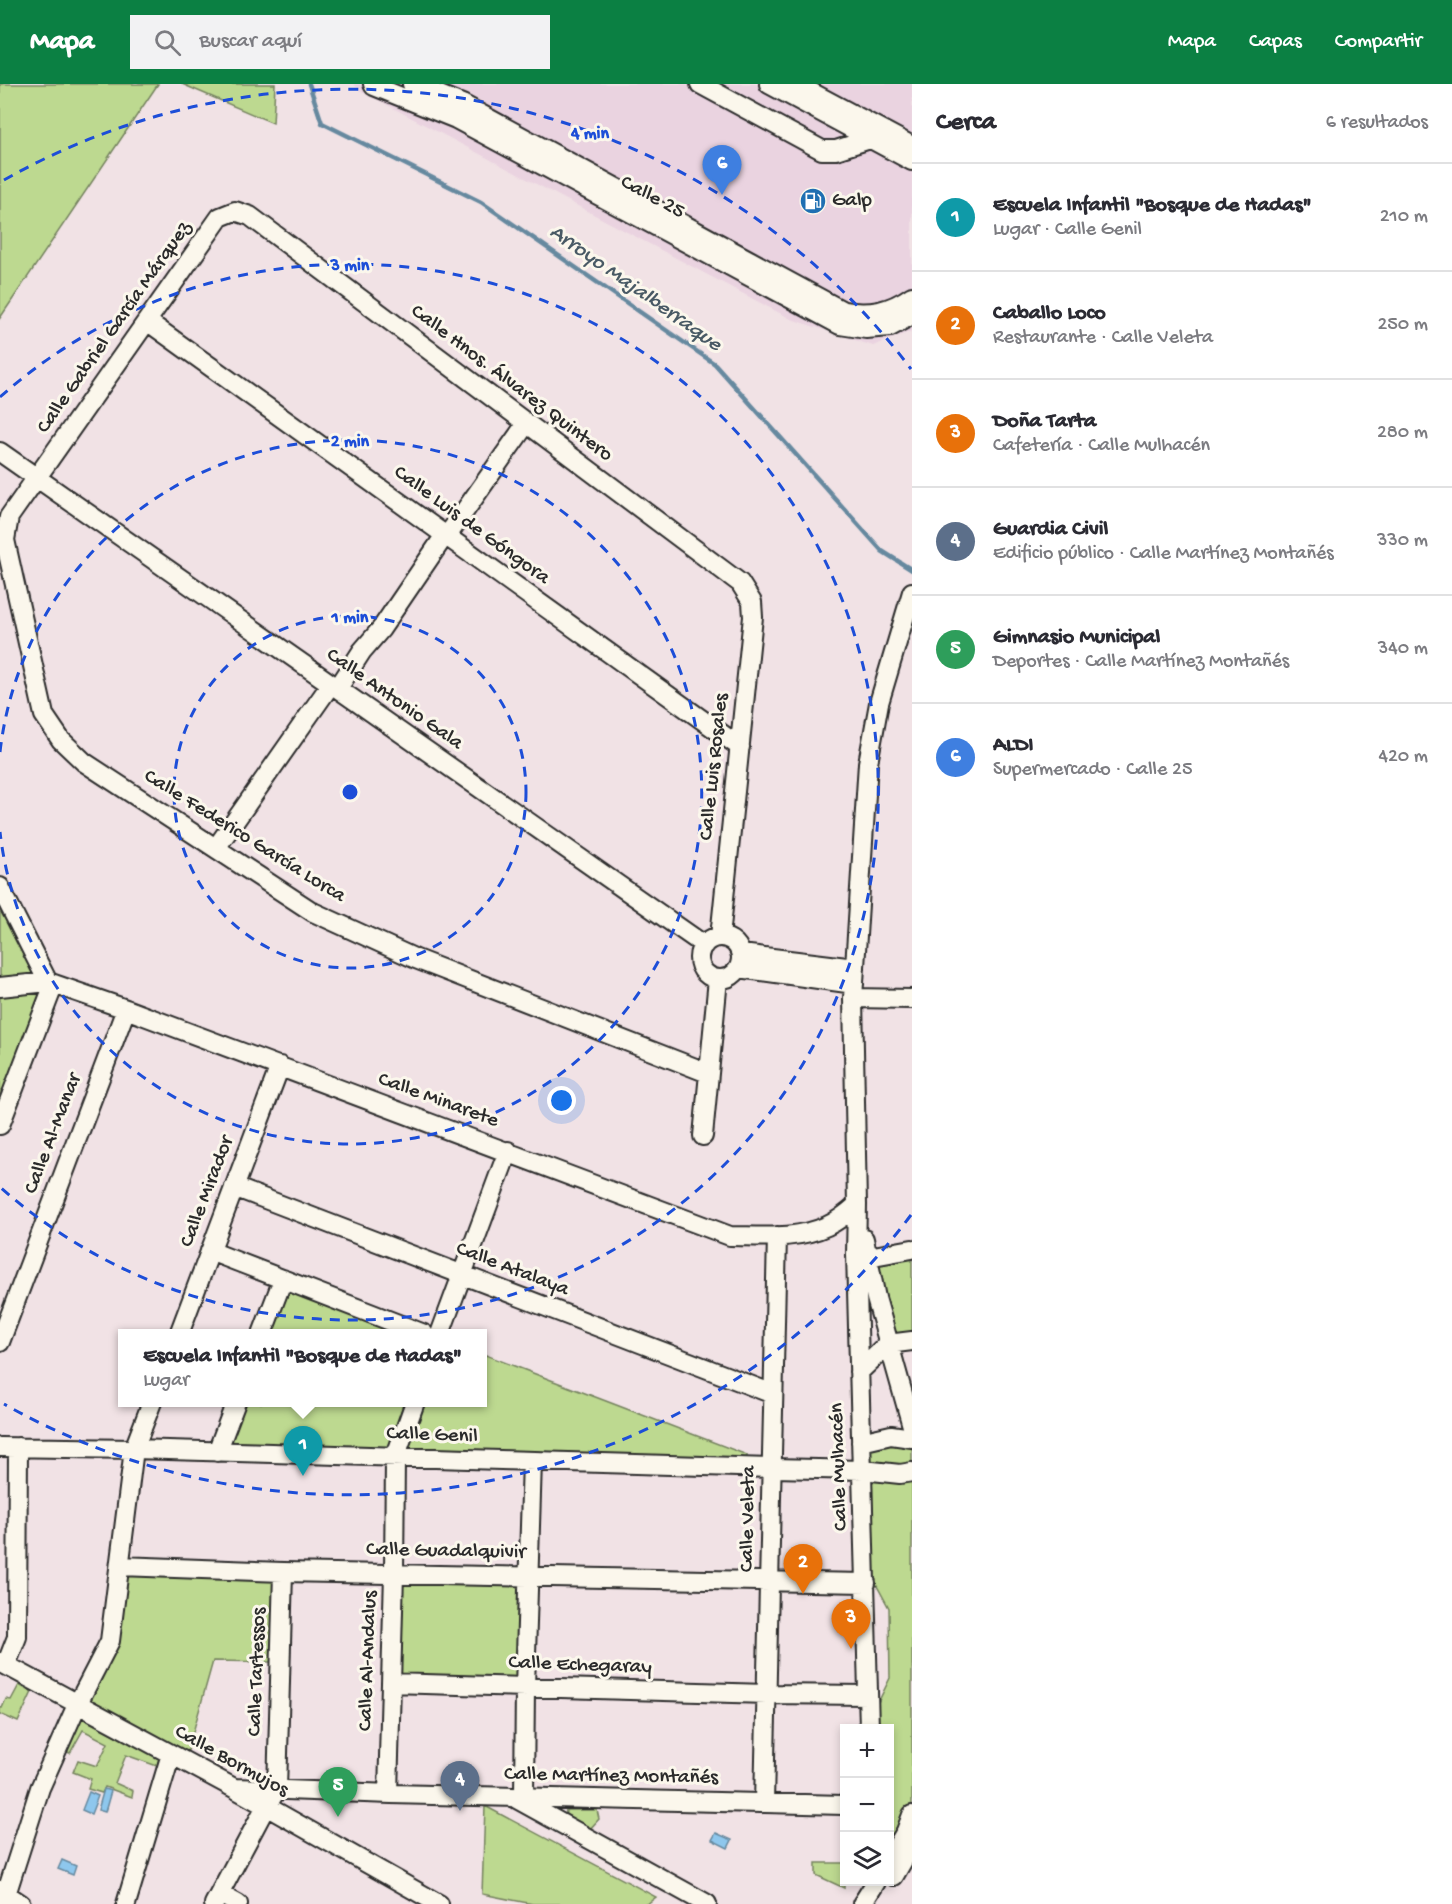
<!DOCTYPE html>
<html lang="es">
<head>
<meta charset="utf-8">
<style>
  :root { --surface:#fff; --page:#f2f2f3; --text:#2b2b33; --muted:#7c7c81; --line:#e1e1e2; --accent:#0b8043 }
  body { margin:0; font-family:"Gochi Hand",sans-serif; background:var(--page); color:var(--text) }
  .controls { position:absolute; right:18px; bottom:18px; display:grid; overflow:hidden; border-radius:0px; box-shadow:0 3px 9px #0003 }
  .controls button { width:54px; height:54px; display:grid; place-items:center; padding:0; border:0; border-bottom:2px solid var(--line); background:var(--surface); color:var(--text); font:30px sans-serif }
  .you { position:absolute; left:562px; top:1017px; width:21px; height:21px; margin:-15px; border:4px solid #fff; border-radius:50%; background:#1a73e8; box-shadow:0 0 0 9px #1a73e833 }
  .badge { display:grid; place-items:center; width:39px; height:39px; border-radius:50%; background:var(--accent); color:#fff; font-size:20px; font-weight:700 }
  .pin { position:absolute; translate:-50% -50px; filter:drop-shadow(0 2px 3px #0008) }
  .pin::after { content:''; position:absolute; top:32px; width:21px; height:18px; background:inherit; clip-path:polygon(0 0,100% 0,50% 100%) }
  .popup { position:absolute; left:118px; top:1245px; width:369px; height:78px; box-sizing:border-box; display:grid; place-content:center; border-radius:0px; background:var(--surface); filter:drop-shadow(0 2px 4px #0005); font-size:20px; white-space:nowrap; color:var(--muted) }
  .popup b { font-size:22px; color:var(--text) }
  .popup::after { content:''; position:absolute; left:50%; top:100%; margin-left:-12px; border:12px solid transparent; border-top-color:var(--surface) }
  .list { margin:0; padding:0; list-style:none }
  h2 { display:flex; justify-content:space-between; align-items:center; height:78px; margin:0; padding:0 24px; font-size:26px }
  h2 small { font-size:20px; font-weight:400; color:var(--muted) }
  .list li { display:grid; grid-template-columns:39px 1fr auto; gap:18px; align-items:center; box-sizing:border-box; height:108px; padding:0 24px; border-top:2px solid var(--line) }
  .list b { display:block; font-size:22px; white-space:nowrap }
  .list p { margin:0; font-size:20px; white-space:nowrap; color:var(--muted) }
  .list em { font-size:20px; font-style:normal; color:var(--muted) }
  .icon { flex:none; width:33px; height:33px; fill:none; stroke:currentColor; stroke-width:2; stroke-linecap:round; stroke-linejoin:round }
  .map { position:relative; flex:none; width:912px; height:1820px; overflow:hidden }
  header { display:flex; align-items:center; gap:36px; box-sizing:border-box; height:84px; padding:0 30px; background:var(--accent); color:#fff }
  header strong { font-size:28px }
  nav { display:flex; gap:33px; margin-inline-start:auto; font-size:21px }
  .search { width:420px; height:54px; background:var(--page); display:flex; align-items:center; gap:15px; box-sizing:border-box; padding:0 21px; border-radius:0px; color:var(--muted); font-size:22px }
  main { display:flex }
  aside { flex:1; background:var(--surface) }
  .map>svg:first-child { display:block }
</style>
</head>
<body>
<header>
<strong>Mapa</strong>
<div class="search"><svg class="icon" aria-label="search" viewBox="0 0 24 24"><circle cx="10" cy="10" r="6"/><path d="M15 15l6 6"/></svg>Buscar aquí</div>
<nav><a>Mapa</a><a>Capas</a><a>Compartir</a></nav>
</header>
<main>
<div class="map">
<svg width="912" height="1820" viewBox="0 0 912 1820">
  <rect width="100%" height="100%" fill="#f1e2e5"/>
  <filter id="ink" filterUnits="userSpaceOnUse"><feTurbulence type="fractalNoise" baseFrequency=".0167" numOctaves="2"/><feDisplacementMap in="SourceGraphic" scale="12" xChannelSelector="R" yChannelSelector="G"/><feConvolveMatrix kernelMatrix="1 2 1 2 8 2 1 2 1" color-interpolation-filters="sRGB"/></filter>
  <g filter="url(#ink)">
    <path fill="#ead3e0" d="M354,0H912V247L873,262L791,235L359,6Z"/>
    <path fill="#bdd990" stroke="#74825e" stroke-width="1.5" d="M0,0H158L0,234Z
      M182,0H275L273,39Z
      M0,803L47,897L0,1041Z
      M912,1165V1257L888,1260L868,1173Z
      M283,1195L424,1250H262Z
      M483,1270L747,1371V1374L407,1364L422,1319L483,1318Z
      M236,1319H415L395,1374L217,1368Z
      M912,1354V1731L906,1747L890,1750V1644H869V1637L890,1594L889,1524L865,1480L861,1358Z
      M120,1482L279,1490L271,1578L213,1577L185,1677L77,1621L110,1557Z
      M394,1490L529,1493L525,1603L391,1599Z
      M19,1601L32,1608L18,1638L0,1630V1623L2,1624L6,1615L11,1616Z
      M80,1633L159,1674L157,1682L126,1671L115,1699L133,1707L132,1713L105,1703L102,1709L88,1705L91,1695L73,1688L78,1676L97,1682L108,1659L83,1646L70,1669L62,1666Z
      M485,1722L656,1813L647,1820H533L482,1810Z
      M566,1726H597L599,1735L589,1746L565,1735Z
      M816,1779H844V1804L816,1791Z"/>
    <path fill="#8ec7ed" stroke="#66899f" stroke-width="1.5" d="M104,1705L111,1707L105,1728L98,1726Z
      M89,1708L98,1712L91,1730L82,1726Z
      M716,1749L732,1756L728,1764L712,1756Z
      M62,1776L76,1782L73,1791L58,1785Z"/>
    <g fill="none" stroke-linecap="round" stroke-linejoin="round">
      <path stroke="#66899f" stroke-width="4.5" d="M309,0L322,39L481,118L715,280L882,467L912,486"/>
      <defs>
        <path id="minor" d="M373,0L374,2L456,35L840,241L866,245L890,243L912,231
          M412,0L462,20L843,227C870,231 889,228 912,212
          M700,0L822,66H836L870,55
          M769,0L912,77
          M796,0L912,62
          M147,237L740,663
          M0,368L704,861
          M447,452L526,340
          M338,604L362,567L381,545L445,451
          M216,764L331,600
          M0,803L48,898
          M699 874a21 21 0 1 1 42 0a21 21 0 1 1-42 0Z
          M741,870L855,884
          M739,884L854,900
          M0,903L48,898L126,925L730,1152C761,1152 797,1156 827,1142C838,1137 848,1129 857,1121
          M853,914L912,915
          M708,989L416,875L313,828L84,678L61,656L44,631L5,456L9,433L220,133L235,127L250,132L740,499L752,518L753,533L720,853
          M0,1041L54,900
          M703,1052L718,895
          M234,1103L773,1310
          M864,1155L876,1214L912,1342
          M210,1167L424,1250
          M868,1173L912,1165
          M179,1250L280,982
          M262,1250L283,1195
          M440,1250L508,1067
          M0,1258L126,925
          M859,1288L888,1260L912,1257
          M861,1358L891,1351L912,1354
          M0,1363L134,1365L773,1384L863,1386L900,1390L912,1388
          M217,1368L236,1318
          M120,1482L283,1488L866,1499
          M0,1578L234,1704L439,1820
          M6,1581L17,1553L18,1363
          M391,1599L767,1610L868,1611
          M869,1644L856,1170L857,1121L853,914L868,679L879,619L912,508
          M234,1704L391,1710L844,1721
          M388,1709L394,1490L395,1374L415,1318
          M524,1713L525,1603L532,1377
          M517,1715L707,1820
          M764,1719L777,1152
          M890,1774L906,1747L912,1731
          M894,1792L912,1761
          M0,1806L21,1820
          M220,1810L238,1820
          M3,1820L40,1704L77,1621L110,1557L134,1365L152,1318
          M126,1820L171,1670
          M214,1820L266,1722L277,1706L283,1488
          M862,1820L876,1798"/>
      </defs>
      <use href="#minor" stroke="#2b2b2b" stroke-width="22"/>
      <use href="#minor" stroke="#fbf7ec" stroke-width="18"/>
    </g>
  </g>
  <g fill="none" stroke="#1d4ed8" stroke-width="3" stroke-dasharray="10 8">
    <circle cx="350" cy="708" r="176"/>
    <path d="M0 668A352 352 0 1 1 0 748"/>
    <path d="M0 313A528 528 0 1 1 0 1103"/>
    <path d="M911 1131A703 703 0 0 1 4 1320M4 96A703 703 0 0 1 911 285"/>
  </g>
  <defs>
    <symbol id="fuel-disc" viewBox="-11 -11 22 22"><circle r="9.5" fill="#1f6fb2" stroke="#fbf7ec"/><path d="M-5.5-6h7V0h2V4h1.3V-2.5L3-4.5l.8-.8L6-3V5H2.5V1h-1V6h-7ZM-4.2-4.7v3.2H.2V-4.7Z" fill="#fff"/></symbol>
  </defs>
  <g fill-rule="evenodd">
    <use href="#fuel-disc" x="798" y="102" width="30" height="30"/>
  </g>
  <g text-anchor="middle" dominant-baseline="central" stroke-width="6" stroke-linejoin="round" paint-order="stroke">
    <g font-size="21" fill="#2b2b2b" stroke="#fbf7ec">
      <text transform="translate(652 114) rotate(28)">Calle 25</text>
      <text transform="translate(115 244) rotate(-55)">Calle Gabriel García Márquez</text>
      <text transform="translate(511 300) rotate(37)">Calle Hnos. Álvarez Quintero</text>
      <text transform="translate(471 442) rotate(36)">Calle Luis de Góngora</text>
      <text transform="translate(394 616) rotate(35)">Calle Antonio Gala</text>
      <text transform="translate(715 683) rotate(-84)">Calle Luis Rosales</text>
      <text transform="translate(244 753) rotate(32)">Calle Federico García Lorca</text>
      <text transform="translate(438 1017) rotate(20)">Calle Minarete</text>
      <text transform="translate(54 1050) rotate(-69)">Calle Al-Manar</text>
      <text transform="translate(208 1108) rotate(-69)">Calle Mirador</text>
      <text transform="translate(512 1186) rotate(21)">Calle Atalaya</text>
      <text transform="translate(432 1352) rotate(2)">Calle Genil</text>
      <text transform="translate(840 1383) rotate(-92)">Calle Mulhacén</text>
      <text transform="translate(749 1435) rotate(-89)">Calle Veleta</text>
      <text transform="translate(446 1468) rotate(1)">Calle Guadalquivir</text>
      <text transform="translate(369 1577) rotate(-88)">Calle Al-Andalus</text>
      <text transform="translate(580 1582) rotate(2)">Calle Echegaray</text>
      <text transform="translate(258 1588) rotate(-88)">Calle Tartessos</text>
      <text transform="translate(231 1678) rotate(29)">Calle Bormujos</text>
      <text transform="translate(611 1693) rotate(1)">Calle Martínez Montañés</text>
    </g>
    <g font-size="21" fill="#2b2b2b" stroke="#fbf7ec" text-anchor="start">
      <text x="832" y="117">Galp</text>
    </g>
    <g font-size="22" font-style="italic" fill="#495a65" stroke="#fbf7ec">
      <text transform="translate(635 205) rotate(35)">Arroyo Majalberraque</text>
    </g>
  </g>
  <circle cx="350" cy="708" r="9" fill="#1d4ed8" stroke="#fbf7ec" stroke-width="3"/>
  <g font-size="18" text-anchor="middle" font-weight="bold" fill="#1d4ed8" stroke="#fbf7ec" stroke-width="6" stroke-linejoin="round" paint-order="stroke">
    <text x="590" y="54">4 min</text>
    <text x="350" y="186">3 min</text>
    <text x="350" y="362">2 min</text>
    <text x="350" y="538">1 min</text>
  </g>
</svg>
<div class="controls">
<button>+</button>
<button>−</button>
<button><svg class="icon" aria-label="layers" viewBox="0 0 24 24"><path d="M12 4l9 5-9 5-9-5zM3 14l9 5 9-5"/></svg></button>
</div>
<div class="you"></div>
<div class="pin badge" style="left:303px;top:1392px;background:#0f9aa8">1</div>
<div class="popup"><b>Escuela Infantil &quot;Bosque de Hadas&quot;</b>Lugar</div>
<div class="pin badge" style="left:803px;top:1510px;background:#e8710a">2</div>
<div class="pin badge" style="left:851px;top:1565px;background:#e8710a">3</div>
<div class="pin badge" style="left:460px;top:1727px;background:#5c6f8a">4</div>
<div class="pin badge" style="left:338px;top:1733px;background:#2e9e5b">5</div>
<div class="pin badge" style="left:722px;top:111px;background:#3f7fe0">6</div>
</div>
<aside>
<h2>Cerca<small>6 resultados</small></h2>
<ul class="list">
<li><span class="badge" style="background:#0f9aa8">1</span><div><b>Escuela Infantil &quot;Bosque de Hadas&quot;</b><p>Lugar · Calle Genil</p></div><em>210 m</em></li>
<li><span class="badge" style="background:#e8710a">2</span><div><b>Caballo Loco</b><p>Restaurante · Calle Veleta</p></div><em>250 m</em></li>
<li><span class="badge" style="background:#e8710a">3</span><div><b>Doña Tarta</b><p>Cafetería · Calle Mulhacén</p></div><em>280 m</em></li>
<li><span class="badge" style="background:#5c6f8a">4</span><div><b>Guardia Civil</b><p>Edificio público · Calle Martínez Montañés</p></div><em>330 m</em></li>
<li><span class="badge" style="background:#2e9e5b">5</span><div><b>Gimnasio Municipal</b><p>Deportes · Calle Martínez Montañés</p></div><em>340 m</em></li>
<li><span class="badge" style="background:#3f7fe0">6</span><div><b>ALDI</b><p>Supermercado · Calle 25</p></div><em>420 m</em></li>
</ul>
</aside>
</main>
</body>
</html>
